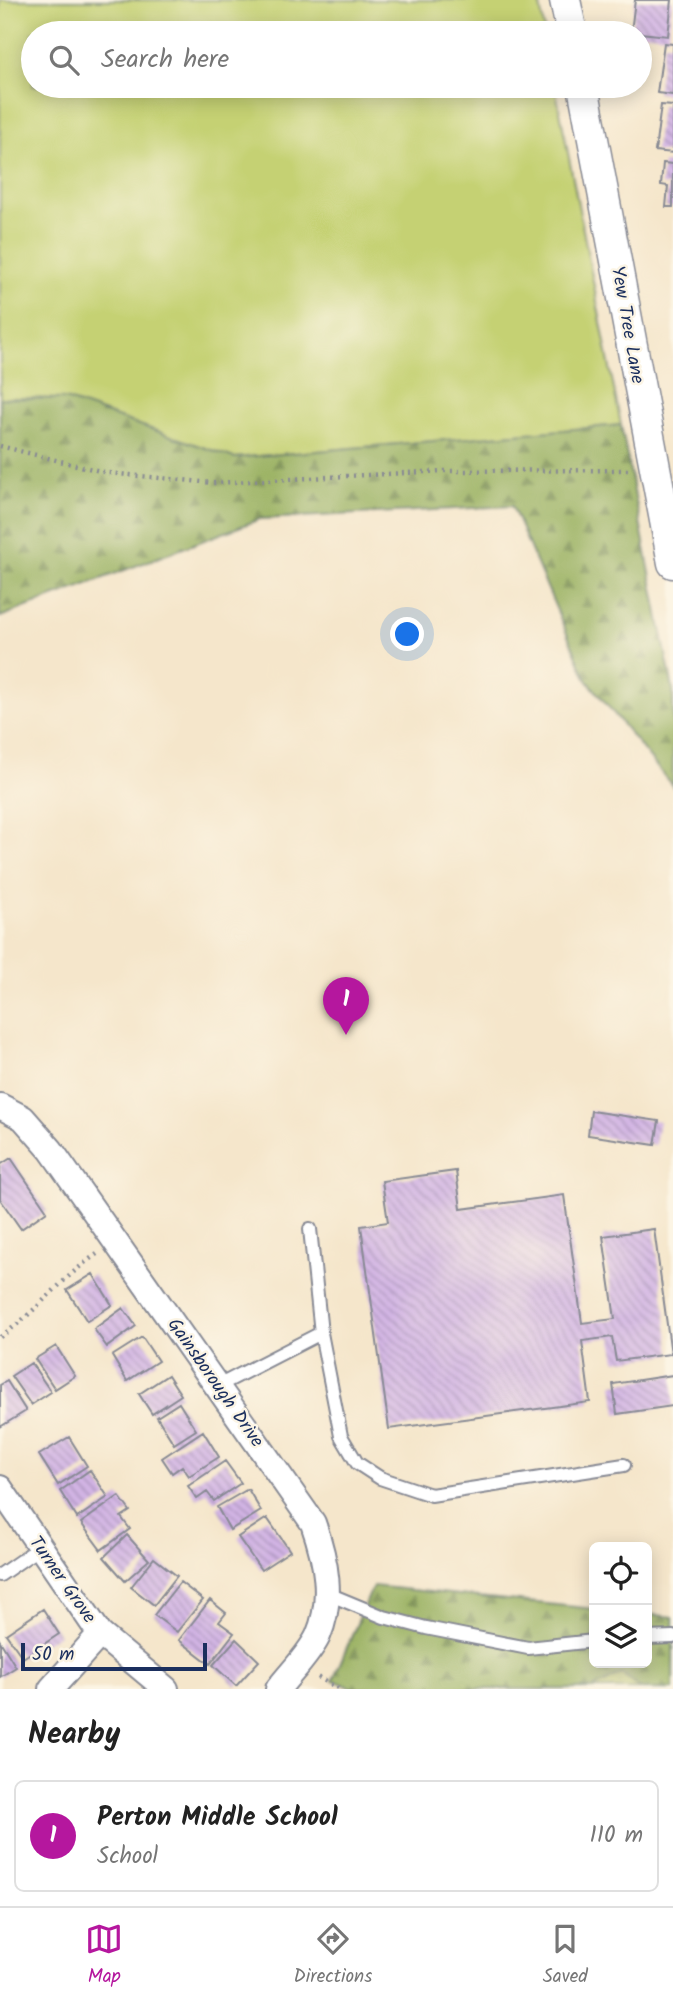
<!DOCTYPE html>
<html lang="en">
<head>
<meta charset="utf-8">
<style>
  :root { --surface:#fff; --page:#f2f2f2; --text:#222; --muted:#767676; --line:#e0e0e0; --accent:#b5179e }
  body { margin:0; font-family:Kalam,sans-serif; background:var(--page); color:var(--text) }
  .controls { position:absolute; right:21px; bottom:21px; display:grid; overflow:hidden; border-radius:10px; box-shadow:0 4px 18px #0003 }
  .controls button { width:63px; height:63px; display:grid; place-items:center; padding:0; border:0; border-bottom:2px solid var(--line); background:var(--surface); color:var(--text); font:35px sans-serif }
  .scale { position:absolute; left:21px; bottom:18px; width:186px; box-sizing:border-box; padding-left:7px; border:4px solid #1b2f5e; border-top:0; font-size:19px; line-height:24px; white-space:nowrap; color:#1b2f5e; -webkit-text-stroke:5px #fcf5e5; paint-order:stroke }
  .you { position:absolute; left:408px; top:635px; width:24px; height:24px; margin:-18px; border:5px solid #fff; border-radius:50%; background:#1a73e8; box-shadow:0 0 0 10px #1a73e833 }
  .badge { display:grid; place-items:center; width:46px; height:46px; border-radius:50%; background:var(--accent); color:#fff; font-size:23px; font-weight:700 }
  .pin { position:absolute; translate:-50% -58px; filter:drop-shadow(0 2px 4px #0008) }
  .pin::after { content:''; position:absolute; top:37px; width:24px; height:21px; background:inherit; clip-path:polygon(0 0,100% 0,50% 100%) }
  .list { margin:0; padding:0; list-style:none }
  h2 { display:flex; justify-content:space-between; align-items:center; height:91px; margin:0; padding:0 28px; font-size:30px }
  h2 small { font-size:23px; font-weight:400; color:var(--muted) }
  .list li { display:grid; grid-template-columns:46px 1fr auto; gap:21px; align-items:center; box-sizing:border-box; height:112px; margin:0 14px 14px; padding:0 14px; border:2px solid var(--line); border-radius:10px }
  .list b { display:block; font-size:26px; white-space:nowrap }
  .list p { margin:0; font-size:23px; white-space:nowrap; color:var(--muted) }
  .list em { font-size:23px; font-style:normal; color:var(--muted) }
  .icon { flex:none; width:38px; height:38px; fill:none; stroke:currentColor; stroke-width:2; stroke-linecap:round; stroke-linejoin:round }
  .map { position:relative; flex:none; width:673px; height:1689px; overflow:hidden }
  .search { position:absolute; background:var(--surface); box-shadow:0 4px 18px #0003; left:21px; right:21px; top:21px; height:77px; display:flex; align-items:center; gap:18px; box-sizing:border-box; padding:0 24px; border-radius:38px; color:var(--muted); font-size:26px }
  .sheet { height:217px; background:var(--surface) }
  nav { display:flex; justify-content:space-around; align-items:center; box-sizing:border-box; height:98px; border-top:2px solid var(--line); background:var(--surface); font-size:19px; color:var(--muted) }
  nav a { display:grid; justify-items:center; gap:4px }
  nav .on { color:var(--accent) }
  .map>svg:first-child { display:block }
</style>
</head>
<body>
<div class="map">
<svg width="673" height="1689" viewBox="0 0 673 1689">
  <defs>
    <pattern id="forest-firs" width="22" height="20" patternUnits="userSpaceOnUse" patternTransform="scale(1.75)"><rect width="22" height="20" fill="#9cb365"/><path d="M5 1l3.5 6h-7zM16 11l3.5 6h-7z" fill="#7e9256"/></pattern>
    <pattern id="park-dots" width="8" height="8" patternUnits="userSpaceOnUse" patternTransform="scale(1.75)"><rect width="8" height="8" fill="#c5d173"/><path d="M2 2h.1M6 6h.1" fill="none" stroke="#a9b466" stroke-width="1.8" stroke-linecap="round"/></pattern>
    <pattern id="building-back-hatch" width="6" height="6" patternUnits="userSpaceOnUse" patternTransform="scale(1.75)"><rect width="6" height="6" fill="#d2b4e4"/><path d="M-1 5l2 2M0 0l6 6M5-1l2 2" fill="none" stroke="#aa93bc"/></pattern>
  </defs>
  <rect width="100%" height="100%" fill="#fcf5e5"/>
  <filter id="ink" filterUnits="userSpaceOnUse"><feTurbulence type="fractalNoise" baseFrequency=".0143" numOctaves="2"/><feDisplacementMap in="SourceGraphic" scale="14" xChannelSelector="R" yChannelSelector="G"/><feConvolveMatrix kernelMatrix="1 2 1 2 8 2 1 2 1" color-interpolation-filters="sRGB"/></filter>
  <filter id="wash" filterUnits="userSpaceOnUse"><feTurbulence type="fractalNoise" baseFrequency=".00686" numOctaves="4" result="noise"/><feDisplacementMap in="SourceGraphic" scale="28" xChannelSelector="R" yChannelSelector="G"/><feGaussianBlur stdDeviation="1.57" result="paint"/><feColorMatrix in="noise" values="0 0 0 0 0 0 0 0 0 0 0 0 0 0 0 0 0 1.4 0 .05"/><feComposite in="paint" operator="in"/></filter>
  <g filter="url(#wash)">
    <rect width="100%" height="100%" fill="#f5e6cb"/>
    <path fill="#c5d173" stroke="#708068" stroke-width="2" d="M0,0H539L545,33H33V86H555L621,425L234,458L65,399L0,398Z"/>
    <path fill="url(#forest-firs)" stroke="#5c7162" stroke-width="2" d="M0,398L65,399L234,458L621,425L673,690V787L587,680L512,506L260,519L0,617Z
      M373,1586L594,1609V1663H647V1614L673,1617V1689H641L622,1675L592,1689H355L333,1680Z"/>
    <path fill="url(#park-dots)" stroke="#708068" stroke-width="2" d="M622,1674L641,1689H592Z"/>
    <g id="blocks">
      <path fill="url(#building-back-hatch)" d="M635,0H672L668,36L631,32Z
        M664,43L673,44V95L657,93Z
        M661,105L673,106V153L655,151Z
        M663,163L673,164V207H666L668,186L661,185Z
        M591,1111L659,1121L655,1145L588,1135Z
        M11,1158L47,1211L21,1229L0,1199V1165Z
        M456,1171L461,1209L564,1195L582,1323L615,1319L603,1236L654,1229L671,1354L616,1361L612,1337L582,1341L590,1402L389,1429L361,1226L388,1222L382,1181Z
        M93,1274L112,1305L87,1321L67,1290Z
        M123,1308L136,1326L107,1347L94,1329Z
        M142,1337L158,1361L127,1381L112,1356Z
        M56,1346L75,1376L55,1389L35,1359Z
        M31,1363L51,1392L31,1405L11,1376Z
        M168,1375L181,1395L152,1414L139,1394Z
        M673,1375V1406L617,1414L613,1384Z
        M7,1381L26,1411L0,1427V1385Z
        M179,1403L196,1430L174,1444L157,1417Z
        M203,1431L219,1457L189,1476L182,1466L172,1473L162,1458Z
        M69,1437L87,1466L58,1485L39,1455Z
        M225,1461L241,1483L214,1501L207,1492L197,1499L188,1486Z
        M90,1470L108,1497L77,1518L60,1491Z
        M248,1489L261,1511L230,1530L217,1507Z
        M119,1496L130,1511L121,1517L130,1529L101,1550L81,1523Z
        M267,1518L290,1551L261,1570L238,1537Z
        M127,1535L149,1560L125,1581L104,1557Z
        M154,1558L177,1576L154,1605L131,1587Z
        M180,1582L203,1600L177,1632L154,1615Z
        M210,1600L226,1613L219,1622L234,1633L210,1664L179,1640Z
        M43,1609L59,1634L23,1658L6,1634Z
        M236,1639L259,1661L236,1686L213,1665Z
        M0,1641L16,1667L0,1677Z"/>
    </g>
  </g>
  <g filter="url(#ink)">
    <use href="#blocks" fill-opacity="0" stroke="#888a94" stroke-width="2"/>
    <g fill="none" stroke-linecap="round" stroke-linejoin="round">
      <defs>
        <path id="service" d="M321,1333L341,1436L357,1463L380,1478L431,1495L624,1465
          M218,1386L321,1333L310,1229
          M0,1575L39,1548
          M326,1593L384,1617L426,1628L528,1648L594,1641
          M647,1638L673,1637"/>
        <path id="minor" d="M0,1106L23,1118L51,1150L313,1523C326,1560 334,1599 318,1636C309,1655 290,1673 278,1689
          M0,1488L100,1634L166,1689
          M51,1689L100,1634"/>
        <path id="tertiary" d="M565,0L572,33
          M583,86L673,563"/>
      </defs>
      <use href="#service" stroke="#888a94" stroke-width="16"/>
      <use href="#minor" stroke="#888a94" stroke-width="28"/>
      <use href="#tertiary" stroke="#888a94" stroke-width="33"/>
      <path stroke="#888a94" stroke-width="4.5" stroke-dasharray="2 5" stroke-linecap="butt" d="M0,446L108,473L213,483L444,471L631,470
        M0,1337C36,1313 61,1278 97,1254
        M318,1677L339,1689"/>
      <use href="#service" stroke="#fff" stroke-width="12"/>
      <use href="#minor" stroke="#fff" stroke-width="24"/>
      <use href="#tertiary" stroke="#fff" stroke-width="30"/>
    </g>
  </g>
  <g text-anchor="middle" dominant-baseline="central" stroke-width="5" stroke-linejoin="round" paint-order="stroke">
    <g font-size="19" fill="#1b2f5e" stroke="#fcf5e5">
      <text transform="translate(627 325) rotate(80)">Yew Tree Lane</text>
      <text transform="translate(215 1383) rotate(55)">Gainsborough Drive</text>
      <text transform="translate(62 1580) rotate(55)">Turner Grove</text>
    </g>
  </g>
</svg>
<div class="controls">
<button><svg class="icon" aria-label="locate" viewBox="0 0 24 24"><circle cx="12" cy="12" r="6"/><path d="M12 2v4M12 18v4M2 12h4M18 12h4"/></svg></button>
<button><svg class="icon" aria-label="layers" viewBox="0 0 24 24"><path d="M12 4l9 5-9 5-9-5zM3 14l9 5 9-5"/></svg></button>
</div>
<div class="scale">50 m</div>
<div class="you"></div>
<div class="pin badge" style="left:346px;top:1035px">1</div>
<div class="search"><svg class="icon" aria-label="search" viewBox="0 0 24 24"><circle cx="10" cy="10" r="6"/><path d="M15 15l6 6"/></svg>Search here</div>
</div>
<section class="sheet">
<h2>Nearby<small></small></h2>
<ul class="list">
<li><span class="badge">1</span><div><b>Perton Middle School</b><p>School</p></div><em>110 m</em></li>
</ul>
</section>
<nav>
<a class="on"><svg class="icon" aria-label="map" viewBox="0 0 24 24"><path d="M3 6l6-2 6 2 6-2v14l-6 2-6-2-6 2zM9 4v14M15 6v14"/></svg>Map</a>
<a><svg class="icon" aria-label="directions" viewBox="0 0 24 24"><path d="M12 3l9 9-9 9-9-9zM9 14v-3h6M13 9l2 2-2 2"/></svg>Directions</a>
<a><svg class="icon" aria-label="saved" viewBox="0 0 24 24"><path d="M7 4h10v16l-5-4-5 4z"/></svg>Saved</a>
</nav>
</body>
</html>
